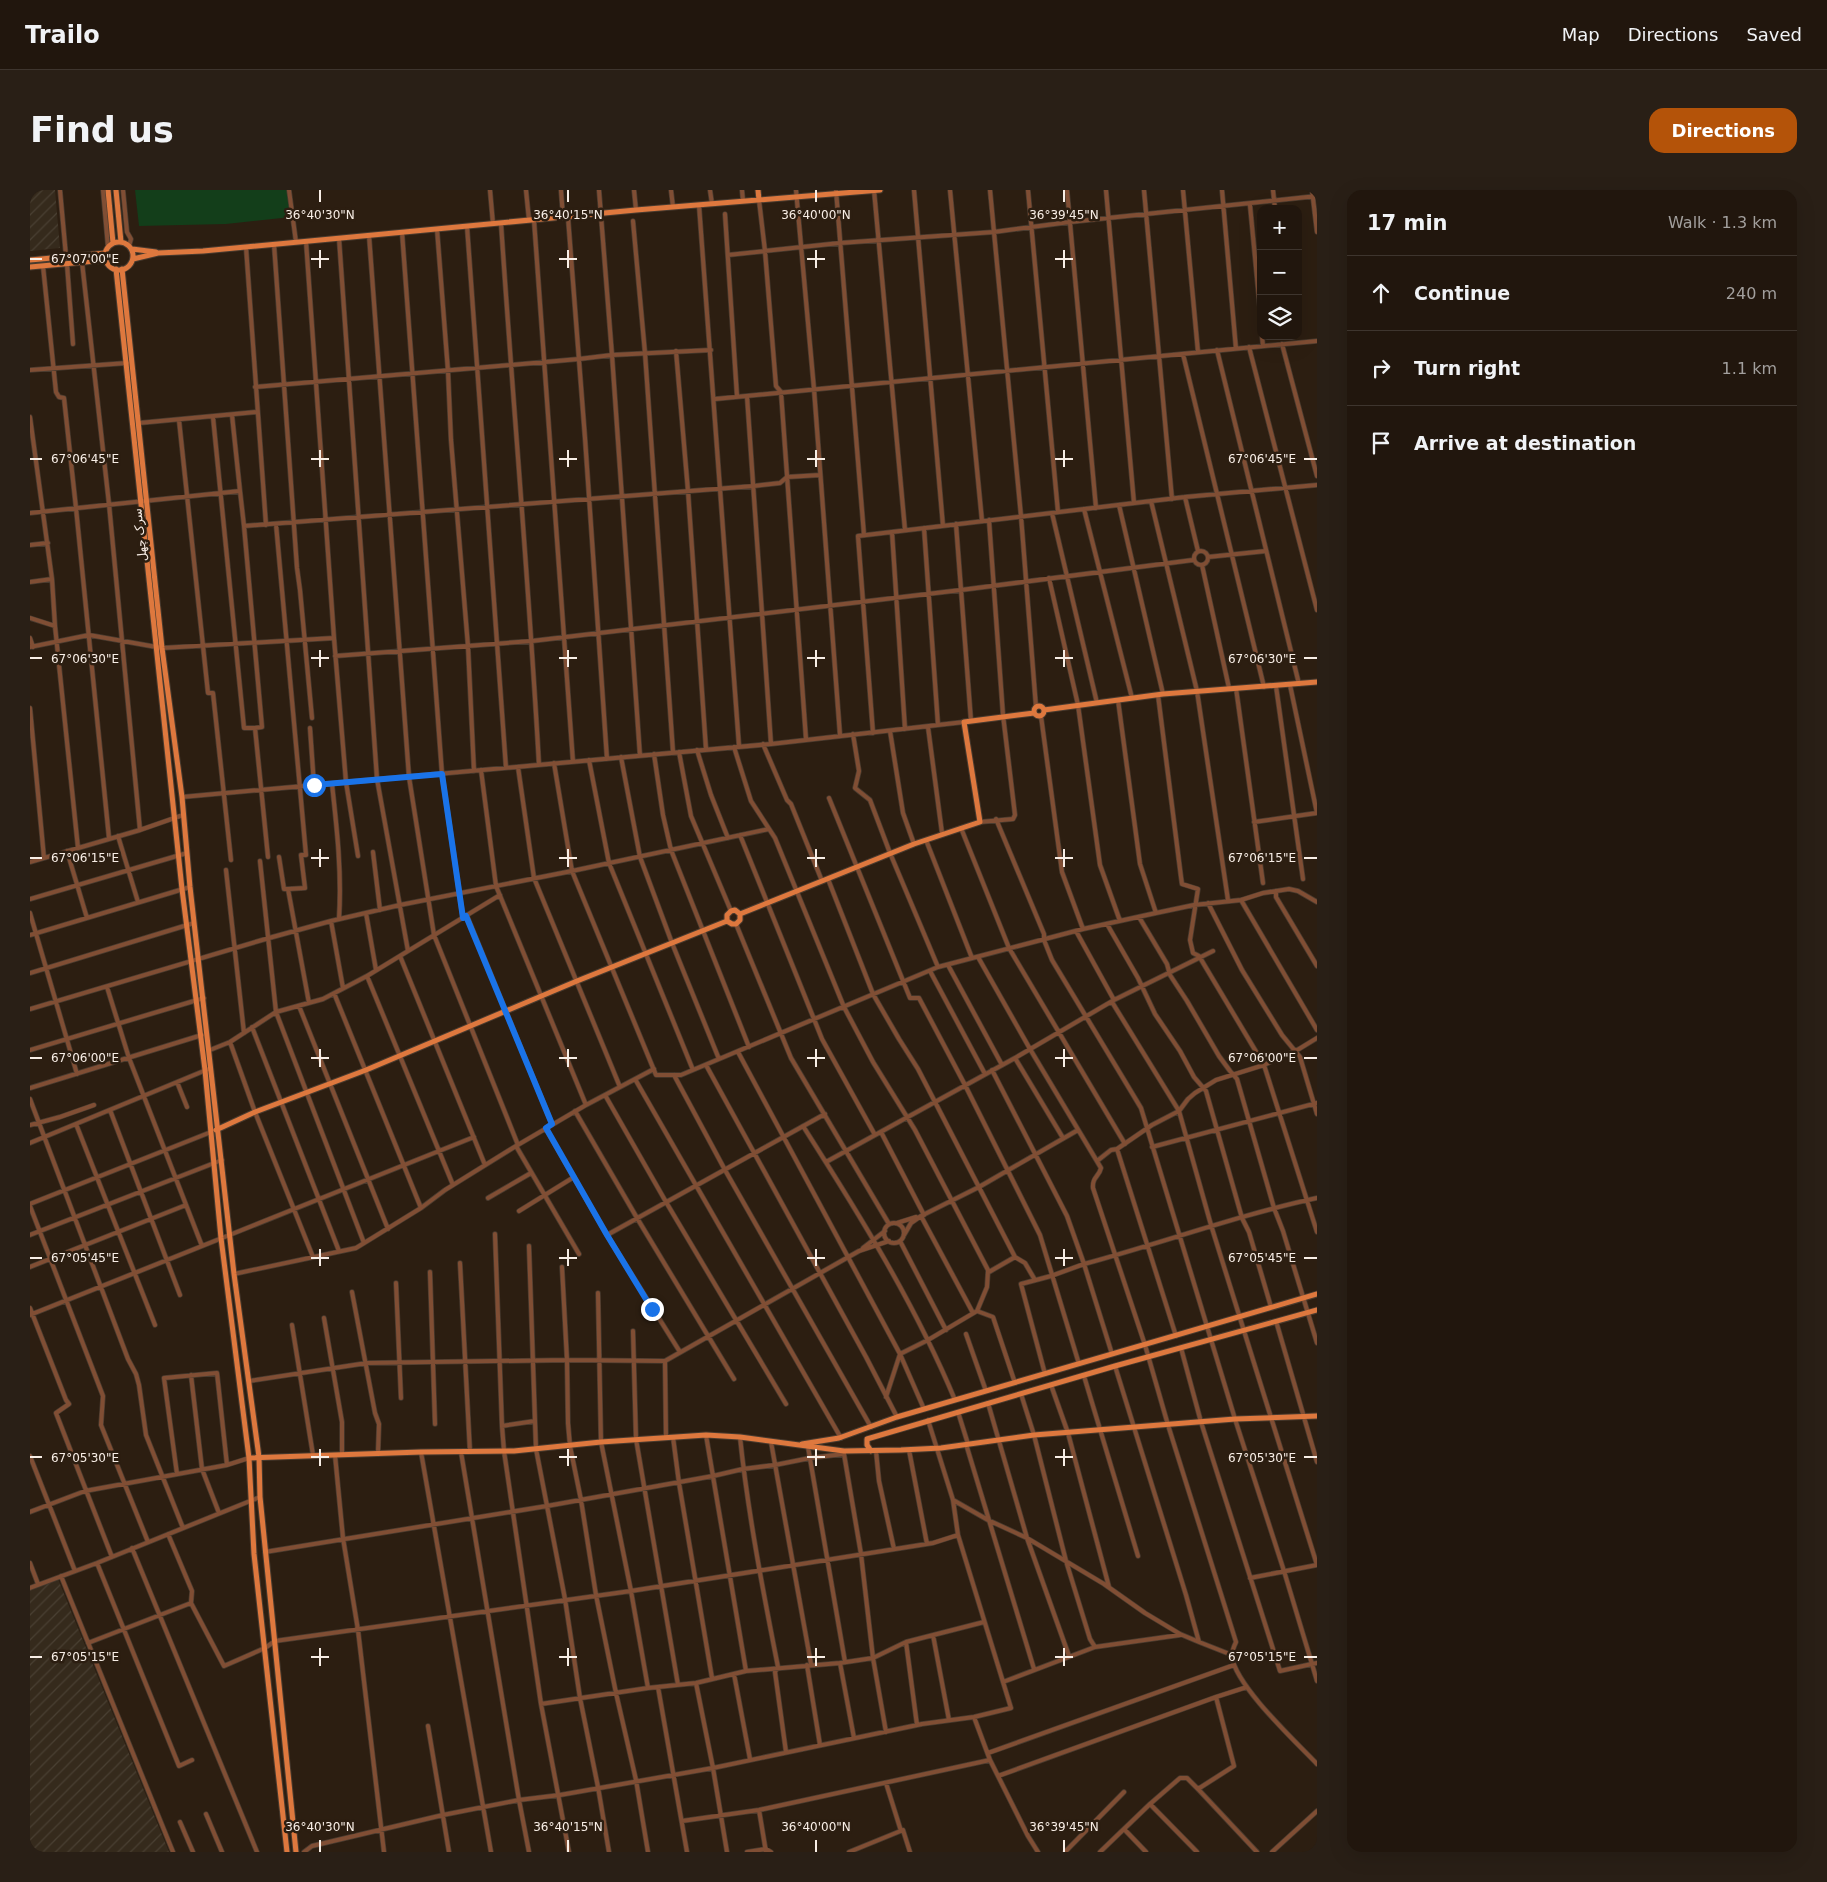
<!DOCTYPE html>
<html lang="en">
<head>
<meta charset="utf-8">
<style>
  :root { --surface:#21160d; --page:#291f16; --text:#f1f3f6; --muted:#a29f9d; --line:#3e352e; --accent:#b45309 }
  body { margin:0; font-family:"DejaVu Sans","Noto Sans Arabic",sans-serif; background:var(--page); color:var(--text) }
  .controls { position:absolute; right:15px; top:15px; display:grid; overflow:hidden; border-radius:10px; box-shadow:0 5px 20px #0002 }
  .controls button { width:45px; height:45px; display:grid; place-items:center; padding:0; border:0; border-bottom:1px solid var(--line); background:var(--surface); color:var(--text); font:25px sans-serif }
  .stop { position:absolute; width:15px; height:15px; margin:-11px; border:4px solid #1a73e8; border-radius:50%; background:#fff }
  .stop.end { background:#1a73e8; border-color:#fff; box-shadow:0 1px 5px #0008 }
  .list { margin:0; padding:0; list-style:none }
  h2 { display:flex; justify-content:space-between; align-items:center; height:65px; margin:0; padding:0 20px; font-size:21px }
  h2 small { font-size:16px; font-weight:400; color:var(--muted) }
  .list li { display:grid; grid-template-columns:32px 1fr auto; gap:15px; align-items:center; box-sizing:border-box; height:75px; padding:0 20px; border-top:1px solid var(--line) }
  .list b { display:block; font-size:19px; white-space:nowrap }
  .list em { font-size:16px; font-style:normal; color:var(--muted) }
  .icon { flex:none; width:28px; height:28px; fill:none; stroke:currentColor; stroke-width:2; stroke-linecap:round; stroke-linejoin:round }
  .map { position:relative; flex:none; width:1287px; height:1662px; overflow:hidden; border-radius:15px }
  header { display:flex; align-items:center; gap:30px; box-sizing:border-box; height:70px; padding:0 25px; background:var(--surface); border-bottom:1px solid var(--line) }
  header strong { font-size:24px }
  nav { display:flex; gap:28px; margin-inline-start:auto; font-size:18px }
  .intro { display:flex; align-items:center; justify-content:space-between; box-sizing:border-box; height:120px; padding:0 30px }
  h1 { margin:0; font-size:35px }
  .button { padding:12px 22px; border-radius:15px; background:var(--accent); color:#fff; font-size:18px; font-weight:700 }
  main { display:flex; gap:30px; padding:0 30px }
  aside { flex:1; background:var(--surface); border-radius:15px; box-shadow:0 5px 20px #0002 }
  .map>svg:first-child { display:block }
</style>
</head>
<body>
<header>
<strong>Trailo</strong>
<nav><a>Map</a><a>Directions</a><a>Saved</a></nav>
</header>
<div class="intro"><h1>Find us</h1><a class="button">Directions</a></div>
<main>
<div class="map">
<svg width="1287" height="1662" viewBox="0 0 1287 1662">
  <defs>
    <pattern id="industrial-furrows" width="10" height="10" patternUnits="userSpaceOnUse" patternTransform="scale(1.25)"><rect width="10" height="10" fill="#352a1c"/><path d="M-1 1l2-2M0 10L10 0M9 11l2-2" fill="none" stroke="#493f32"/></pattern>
  </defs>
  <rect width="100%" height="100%" fill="#2c1e11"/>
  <path fill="url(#industrial-furrows)" d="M0,0H25L30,58L0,61Z
    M28,1389L139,1662H0V1400Z"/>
  <path fill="#133e1a" d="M105,0H257L261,27L196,34L109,36Z"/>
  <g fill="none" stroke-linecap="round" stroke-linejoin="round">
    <defs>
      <path id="minor" d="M30,0L36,66
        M73,0L78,57
        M93,0L97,42L101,49L99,56
        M259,0L266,52
        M460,0L463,34
        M496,0L499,30
        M531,0L533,27
        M569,0L582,165L610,566
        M604,0L606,20
        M641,0L643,17
        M680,0L682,14
        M712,0L713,11
        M766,0L784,199L810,545
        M806,0L834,345
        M844,0L875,340
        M884,0L913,336
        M920,0L952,331
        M960,0L991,326L1006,517
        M998,0L1028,322
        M1037,0L1066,318
        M1076,0L1104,313
        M1114,0L1142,309
        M1153,0L1168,162
        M1192,0L1206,159
        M1243,0L1245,19
        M1282,0L1287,42
        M729,10L735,61L746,196L751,202L776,549
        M669,15L709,556
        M1220,15L1231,130
        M695,24L707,206
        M538,27L555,248L577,569
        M504,30L543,572
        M603,31L615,163L643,562
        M471,33C483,214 499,394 509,575
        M437,36L476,578
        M407,39L418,181L421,250L438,456L444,581
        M372,42L412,584L433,728
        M339,45L379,587L404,745L488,955
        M309,48L347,589L378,761
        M276,51L304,448L316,592L328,666
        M244,54L267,378L270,400L282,528
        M216,57L236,335
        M698,65L810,53L964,42L1040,32L1287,6
        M52,72L79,314L110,640
        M37,74L43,154
        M13,76L26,202L29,207L34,208L46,318L79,648
        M1232,146L1233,156
        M1252,154L1287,286
        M1219,157L1287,420
        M1187,160L1269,494
        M646,161L658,301L676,559
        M1153,164L1234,497
        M0,180L97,173
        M225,197L549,169L582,165L681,160
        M717,206L741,554
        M685,209L1287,151
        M202,225L210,301
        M0,227L22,389L25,436L48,658
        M183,227L214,538H225
        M149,230L178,503H183L201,670
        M109,233L227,222
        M1155,307L1168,361
        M1121,311L1167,501L1198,710
        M1089,315L1133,504
        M1054,319L1102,508
        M0,323L210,301L214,336L724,296L750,293L757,287L790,285
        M1022,323L1067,513
        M246,334L276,665H271L275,698L258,699L279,813
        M926,334L941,531
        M214,336L232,537L225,538L238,667
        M894,338L908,535
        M862,342L875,539
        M0,355L18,353
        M1164 368a7 7 0 1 1 14 0a7 7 0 1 1-14 0Z
        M1178,367L1236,361
        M1172,375L1199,498
        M1019,388L1048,515L1070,675L1090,731
        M0,392L22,389
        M0,428L25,436
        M0,448L3,457
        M0,457L59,445L132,458L304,448
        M305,466L502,451L931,400L1163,370
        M1246,496L1273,689
        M1206,498L1233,693
        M1128,505L1151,687L1152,694L1168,699L1160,750L1163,763L1169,766L1234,875L1287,1042
        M1088,510L1110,674L1126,723L1164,715L1211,710L1233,703L1259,699L1268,701L1287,712
        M0,518L14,668
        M1011,526L1032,682L1053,739
        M898,537L912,643
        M280,538L284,595
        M860,541L873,623L884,654
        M843,543L828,346L1155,307L1287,295
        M823,544L829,581L825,598L840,610L860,663L908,777
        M733,554L757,610L761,614L792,691
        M704,557L721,611L745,648L814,817L843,872L885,940L959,1082L985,1067L995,1073L1005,1090
        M667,560L681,605L698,648
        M649,562L661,626L701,721
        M624,564L633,625L641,660L719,857
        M591,567L610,667L642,753L689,869
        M559,570L579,673L663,880
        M524,573L542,681L626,885H651L908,777L1053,739L1126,723
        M488,577L504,688L590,897
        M451,580L466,696L556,915
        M302,594C307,639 312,684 309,729
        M152,607L741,554L934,532
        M799,608L880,808H889L935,895L1010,1045L1049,1174
        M966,629L1014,744V750L1022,770L1111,918L1205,1229L1254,1381L1282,1474L1287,1473
        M950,632L983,629L985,625L973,525L959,330
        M1224,632L1287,623L1260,495
        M931,638L979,758L1095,954
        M710,645L792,849L845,945
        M88,646L108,712
        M896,650L942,768
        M37,661L57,728
        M343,662L350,720
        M249,667L254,699H258
        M230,671L246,822L334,1053
        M0,672L110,640L153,625
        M196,680L214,843
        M798,689L843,804L869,849L888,879L985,1067
        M1246,701V707L1287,776
        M0,709L157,663
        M1211,710L1287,840
        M1178,713L1212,780L1252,845L1270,867L1287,924
        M0,723L47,884
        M336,723L346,780
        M437,726L522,934
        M1109,727L1137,774L1140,785L1157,811L1189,866L1200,881L1207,889L1244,1018L1253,1041L1287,1153
        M301,731L313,798
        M706,734L761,868L859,1034
        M1077,734L1108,788L1125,824L1150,861L1164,887L1176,901L1212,1028L1219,1042L1241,1117
        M1046,741L1084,810
        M0,745L160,697
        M370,766L455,975
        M948,767L1000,859L1071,978C1069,987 1062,987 1063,998L1115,1155L1138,1235L1206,1452C1204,1456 1202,1462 1202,1467C1206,1496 1265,1551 1287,1574
        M918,775L972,875
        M900,781L955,884
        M0,783L164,733
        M337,786L423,995
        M77,797L99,868L172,1056
        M304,803L391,1018
        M1082,812L1149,921L1181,1035L1287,1375L1220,1388
        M269,816L358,1039
        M0,819L239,748L301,731L370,715L542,681L739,639
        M222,837L309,1061
        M200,852L225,922L283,1067
        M0,860L174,808
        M180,860L200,852L246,822L293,809L337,786L470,705
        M708,862L870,1164L894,1219
        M985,868L1033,948
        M676,875L836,1167L867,1227
        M962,880L1037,1026L1054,1074C1132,1053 1208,1025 1287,1008
        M644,885L695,980L841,1237
        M605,889L811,1248
        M147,892L157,917
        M0,898L172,845
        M575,905L636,1012L756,1214
        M0,909L98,1169L106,1184L109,1195L116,1245L153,1338
        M80,920L150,1105
        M545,921L607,1028L704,1189
        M46,934L125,1135
        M0,935L30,927L64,915
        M773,936C829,1024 885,1114 925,1210
        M516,939L577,1045L650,1162
        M851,942L894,1025
        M0,953L181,878
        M486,956L549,1064
        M1122,957L1287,913
        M1087,959L1146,1146
        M1067,971L1081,960L1087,959L1122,935L1149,921L1158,909L1165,903L1186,890L1234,875L1269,859L1287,848
        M796,972L985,868L1084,810L1183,761
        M458,1008L501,983
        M0,1014L181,942
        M0,1016L73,1206L71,1235L118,1352
        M489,1021L544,987
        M891,1026L943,1123
        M867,1033L886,1027
        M854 1043a10 10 0 1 1 20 0a10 10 0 1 1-20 0Z
        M465,1044L472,1236
        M0,1045L192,970
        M577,1045L795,924
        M874,1045L881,1033L891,1026L949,997L1048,940
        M870,1051L916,1140
        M499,1056L505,1231
        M833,1058L855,1041
        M430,1073L440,1262
        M0,1077L156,1015
        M532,1077L537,1170L538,1233L540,1256L551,1310L566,1405L586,1503L606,1590L618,1662
        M400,1082L405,1234
        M204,1084L326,1058L391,1018L415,1000L486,956L556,915L624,879
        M366,1093L371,1208
        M322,1102L345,1223L349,1234L348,1263
        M0,1118L36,1210L39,1214L26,1223L82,1367
        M947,1121L963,1127L985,1193
        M0,1125L444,947
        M294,1128L312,1232V1265
        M1246,1131L1287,1272
        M262,1135L283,1265
        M603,1141L606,1249L648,1495
        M936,1144L956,1201
        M1151,1158L1171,1232L1250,1481L1282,1474L1287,1491
        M635,1171L636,1247
        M1085,1176L1156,1405L1169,1452L1202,1465
        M1015,1184L991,1094L1021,1086L1054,1074L1082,1164
        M161,1185L172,1279L189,1323
        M1054,1186L1108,1366
        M219,1191L337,1173L537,1170L635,1171L829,1061L859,1051
        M1021,1195L1038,1243L1079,1397
        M856,1207L870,1164L898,1150L947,1121L957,1097L958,1081
        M958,1213L997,1348L1039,1466
        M928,1222L938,1254
        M676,1245L716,1481
        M643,1247L649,1293L682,1488
        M710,1247C718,1324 733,1401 748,1477L745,1482L756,1562
        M741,1252L781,1474
        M936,1254L1004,1479
        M778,1257L815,1472
        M879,1260L897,1354
        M846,1261L849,1291L864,1359
        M391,1262L461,1662
        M431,1262L489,1610L499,1662
        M814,1264L831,1364L843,1468L856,1542
        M305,1265L313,1348L328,1440L354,1662
        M0,1266L45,1381
        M147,1284L134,1188L187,1183L197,1275
        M923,1310L958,1330L997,1348L1074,1394L1115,1423L1150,1444L1169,1452
        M0,1322L55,1301L197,1275L219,1268
        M138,1344L162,1401L161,1413L194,1476L235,1458L245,1451L601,1401L571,1252L568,1103
        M102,1358L227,1662
        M235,1362L517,1316L683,1286L713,1279L745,1275L780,1268L814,1264V1261
        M0,1373L8,1394
        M67,1373L149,1576L162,1570
        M31,1386L143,1662
        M0,1398L67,1373L230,1307
        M903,1445L919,1530
        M876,1452L887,1535
        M58,1453L161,1413
        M1065,1457L1150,1445
        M810,1473L824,1548
        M777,1475L790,1555
        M704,1484L720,1569
        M973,1492L1065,1457L1060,1449L1036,1371L1004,1245L991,1204
        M666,1493L683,1578L697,1662
        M628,1497L657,1662
        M618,1498L601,1401L903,1353L928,1345L923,1310L898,1230
        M511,1514L618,1498L666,1493L716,1481L810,1473L843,1468L876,1452L954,1432
        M398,1536L419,1662
        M958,1563L1204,1475
        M960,1570L998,1646L1008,1662
        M968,1586L1186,1507
        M856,1593L871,1641
        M1168,1599L1227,1662
        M1120,1614L1167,1662
        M729,1620L736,1662
        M176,1624L192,1662
        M652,1631L729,1620L960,1570L944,1527
        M150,1632L163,1662
        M1094,1639L1116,1662
        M274,1662L282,1656L413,1625L489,1610L530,1605L683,1578L892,1534L944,1527L981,1518L928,1345
        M539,1662L511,1514L474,1261L472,1236L505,1231L506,1259L535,1409L550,1508L568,1597L579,1662
        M717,1662L736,1659L741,1662
        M819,1662L873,1640L880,1662
        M1035,1662L1094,1602
        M1070,1662L1120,1614L1150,1588H1157L1168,1599L1204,1576L1186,1507L1217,1497
        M1242,1662L1287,1621"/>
      <path id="major" d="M78,0L83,53
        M86,0L91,52
        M728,0L729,10
        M75 66a14 14 0 1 1 28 0a14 14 0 1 1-28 0Z
        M102,59L126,62
        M103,69L128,63L173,61L606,20L850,0
        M0,70L76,63
        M0,77L76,70
        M86,79L152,699L175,880L191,1048L219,1268L224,1364L257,1662
        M92,79L132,458L152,607L160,697L204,1084L229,1267L230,1307L266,1662
        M1004 521a5 5 0 1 1 10 0a5 5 0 1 1-10 0Z
        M1014,520L1133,504L1287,492
        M710,724L884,654L950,632L934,532L1004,523
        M697,731V725L701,721L705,720L710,724
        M697,731L702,734H706L710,730V724
        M186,940L225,922L336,880L547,791L697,731
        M772,1254L809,1248L867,1227L1287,1104
        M841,1261L837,1255V1249L1085,1176L1287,1120
        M219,1268L391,1262L484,1261L571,1252L676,1245L710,1247L814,1261L871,1260L911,1258L1004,1245L1205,1229L1287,1226"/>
    </defs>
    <use href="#minor" stroke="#493b2f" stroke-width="5.5"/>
    <use href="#major" stroke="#493b2f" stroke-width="7"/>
    <use href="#minor" stroke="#804e34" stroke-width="4"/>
    <use href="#major" stroke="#de783e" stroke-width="5"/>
  </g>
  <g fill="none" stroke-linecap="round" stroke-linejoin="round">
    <path stroke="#1a73e8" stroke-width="6" d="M284,595L412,584L433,728L436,726L522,934L516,938L577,1045L622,1119"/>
  </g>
  <path fill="none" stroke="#f8eee6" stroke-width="2" d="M290,0V12M538,0V12M786,0V12M1034,0V12M290,60V78M538,60V78M786,60V78M1034,60V78M0,69H12M281,69H299M529,69H547M777,69H795M1025,69H1043M290,260V277M538,260V277M786,260V277M1034,260V277M0,269H12M281,269H299M529,269H547M777,269H795M1025,269H1043M1274,269H1287M290,460V477M538,460V477M786,460V477M1034,460V477M0,468H12M281,468H299M529,468H547M777,468H795M1025,468H1043M1274,468H1287M290,659V677M538,659V677M786,659V677M1034,659V677M0,668H12M281,668H299M529,668H547M777,668H795M1025,668H1043M1274,668H1287M290,859V877M538,859V877M786,859V877M1034,859V877M0,868H12M281,868H299M529,868H547M777,868H795M1025,868H1043M1274,868H1287M290,1059V1076M538,1059V1076M786,1059V1076M1034,1059V1076M0,1068H12M281,1068H299M529,1068H547M777,1068H795M1025,1068H1043M1274,1068H1287M290,1259V1276M538,1259V1276M786,1259V1276M1034,1259V1276M0,1267H12M281,1267H299M529,1267H547M777,1267H795M1025,1267H1043M1274,1267H1287M290,1458V1476M538,1458V1476M786,1458V1476M1034,1458V1476M0,1467H12M281,1467H299M529,1467H547M777,1467H795M1025,1467H1043M1274,1467H1287M290,1650V1662M538,1650V1662M786,1650V1662M1034,1650V1662"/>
  <g text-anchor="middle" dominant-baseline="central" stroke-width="5" stroke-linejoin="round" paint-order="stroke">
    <g font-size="12" fill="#f8eee6" stroke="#2c1e11">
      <text transform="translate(110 345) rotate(-96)">سرک چهل</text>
    </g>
  </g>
  <g font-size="12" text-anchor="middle" fill="#f8eee6" stroke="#2c1e11" stroke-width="5" stroke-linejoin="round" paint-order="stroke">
    <text x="290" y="29">36°40'30"N</text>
    <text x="538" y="29">36°40'15"N</text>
    <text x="786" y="29">36°40'00"N</text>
    <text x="1034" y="29">36°39'45"N</text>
    <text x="55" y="73">67°07'00"E</text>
    <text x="1232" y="273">67°06'45"E</text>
    <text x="55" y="273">67°06'45"E</text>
    <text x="1232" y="473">67°06'30"E</text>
    <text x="55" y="473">67°06'30"E</text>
    <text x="1232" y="672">67°06'15"E</text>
    <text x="55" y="672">67°06'15"E</text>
    <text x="1232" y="872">67°06'00"E</text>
    <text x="55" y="872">67°06'00"E</text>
    <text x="1232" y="1072">67°05'45"E</text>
    <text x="55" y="1072">67°05'45"E</text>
    <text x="1232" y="1272">67°05'30"E</text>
    <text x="55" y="1272">67°05'30"E</text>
    <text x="1232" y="1471">67°05'15"E</text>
    <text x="55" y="1471">67°05'15"E</text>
    <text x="290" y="1641">36°40'30"N</text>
    <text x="538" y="1641">36°40'15"N</text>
    <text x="786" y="1641">36°40'00"N</text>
    <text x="1034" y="1641">36°39'45"N</text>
  </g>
</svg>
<div class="controls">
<button>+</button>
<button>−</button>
<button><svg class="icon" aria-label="layers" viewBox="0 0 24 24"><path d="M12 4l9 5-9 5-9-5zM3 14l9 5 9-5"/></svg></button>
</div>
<div class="stop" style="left:284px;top:595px"></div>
<div class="stop end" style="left:622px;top:1119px"></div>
</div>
<aside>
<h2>17 min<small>Walk · 1.3 km</small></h2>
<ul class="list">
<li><svg class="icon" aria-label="ahead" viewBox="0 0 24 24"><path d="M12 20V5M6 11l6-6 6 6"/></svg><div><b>Continue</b></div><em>240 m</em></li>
<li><svg class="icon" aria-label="right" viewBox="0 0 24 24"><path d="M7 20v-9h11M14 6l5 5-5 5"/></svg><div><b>Turn right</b></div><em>1.1 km</em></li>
<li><svg class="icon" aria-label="arrive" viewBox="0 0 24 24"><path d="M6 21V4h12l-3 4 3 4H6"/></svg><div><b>Arrive at destination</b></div></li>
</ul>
</aside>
</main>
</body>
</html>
